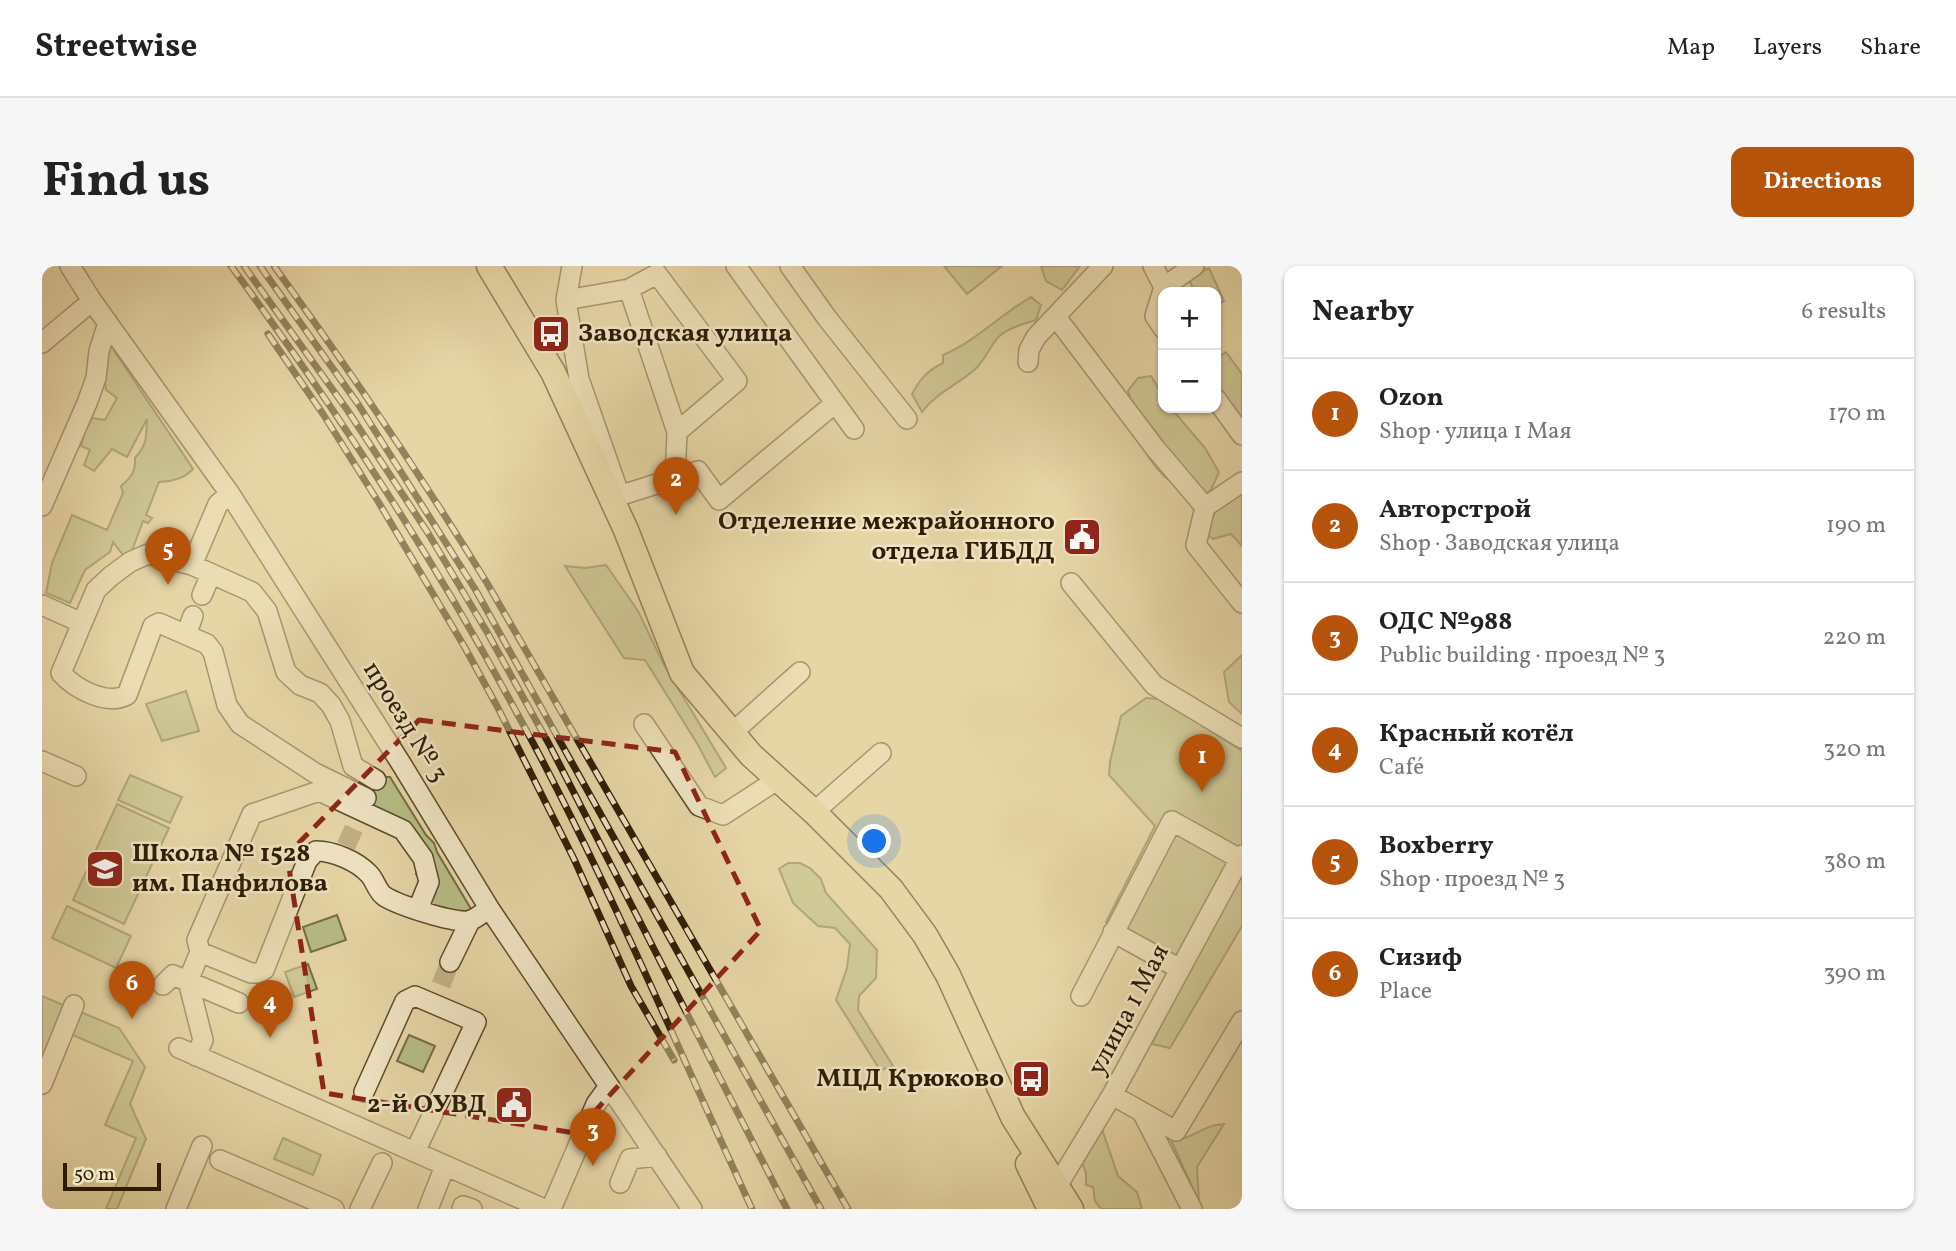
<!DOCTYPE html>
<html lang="en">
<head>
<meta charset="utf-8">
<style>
  :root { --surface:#fff; --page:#f6f6f6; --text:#222; --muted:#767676; --line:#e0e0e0; --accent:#b45309 }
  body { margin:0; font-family:Vollkorn,serif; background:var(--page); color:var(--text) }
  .controls { position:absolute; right:21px; top:21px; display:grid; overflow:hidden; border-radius:14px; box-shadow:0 2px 5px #0004 }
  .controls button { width:63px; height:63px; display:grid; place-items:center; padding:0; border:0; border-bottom:2px solid var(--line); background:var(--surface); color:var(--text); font:35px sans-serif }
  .scale { position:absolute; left:21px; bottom:18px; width:98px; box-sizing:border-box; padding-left:7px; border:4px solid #2f1d02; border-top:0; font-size:19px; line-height:24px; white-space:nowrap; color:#2f1d02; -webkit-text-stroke:5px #efe4c4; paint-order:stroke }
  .you { position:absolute; left:833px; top:576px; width:24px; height:24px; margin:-18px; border:5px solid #fff; border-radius:50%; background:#1a73e8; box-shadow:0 0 0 10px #1a73e833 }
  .badge { display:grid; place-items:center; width:46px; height:46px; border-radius:50%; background:var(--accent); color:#fff; font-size:23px; font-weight:700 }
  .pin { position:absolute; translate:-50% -58px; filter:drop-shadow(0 2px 4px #0008) }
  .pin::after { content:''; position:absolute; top:37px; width:24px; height:21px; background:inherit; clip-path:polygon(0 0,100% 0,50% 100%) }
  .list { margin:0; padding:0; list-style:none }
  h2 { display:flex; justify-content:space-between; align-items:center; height:91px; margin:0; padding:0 28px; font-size:30px }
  h2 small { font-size:23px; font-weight:400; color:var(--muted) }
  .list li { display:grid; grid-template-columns:46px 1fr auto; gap:21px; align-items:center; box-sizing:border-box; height:112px; padding:0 28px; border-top:2px solid var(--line) }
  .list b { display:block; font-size:26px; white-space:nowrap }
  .list p { margin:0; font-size:23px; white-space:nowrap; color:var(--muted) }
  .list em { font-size:23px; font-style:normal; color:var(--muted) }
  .map { position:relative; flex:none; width:1200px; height:943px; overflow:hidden; border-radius:14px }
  header { display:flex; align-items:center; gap:42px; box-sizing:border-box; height:98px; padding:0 35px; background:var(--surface); border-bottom:2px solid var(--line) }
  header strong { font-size:33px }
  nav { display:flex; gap:38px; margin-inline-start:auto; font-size:24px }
  .intro { display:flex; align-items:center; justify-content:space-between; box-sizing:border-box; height:168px; padding:0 42px }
  h1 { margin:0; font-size:49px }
  .button { padding:18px 32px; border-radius:14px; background:var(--accent); color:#fff; font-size:24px; font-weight:700 }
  main { display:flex; gap:42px; padding:0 42px }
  aside { flex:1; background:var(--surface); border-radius:14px; box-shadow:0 2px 5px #0004 }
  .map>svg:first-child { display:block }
</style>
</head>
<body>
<header>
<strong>Streetwise</strong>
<nav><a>Map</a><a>Layers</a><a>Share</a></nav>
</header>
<div class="intro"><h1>Find us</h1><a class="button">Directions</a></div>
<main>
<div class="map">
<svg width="1200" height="943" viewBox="0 0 1200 943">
  <rect width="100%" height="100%" fill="#e6d5a5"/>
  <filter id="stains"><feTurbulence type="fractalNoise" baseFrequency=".00286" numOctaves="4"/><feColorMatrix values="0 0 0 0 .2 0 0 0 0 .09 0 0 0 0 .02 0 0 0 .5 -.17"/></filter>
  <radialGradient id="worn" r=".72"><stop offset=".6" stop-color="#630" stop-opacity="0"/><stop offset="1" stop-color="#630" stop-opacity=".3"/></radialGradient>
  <path fill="#b7bd85" stroke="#736d44" stroke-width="2" d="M902,0H960L925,28Z
    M999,0H1038L1020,24L1004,15Z
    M1167,2L1182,35L1174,39V26H1153L1146,12Z
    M989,31L999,39L994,54C978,59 960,63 951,78C945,87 941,97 932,104C914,120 895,126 880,146L870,128C878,113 885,105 901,97V89C934,75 958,49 989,31Z
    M69,80L151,203C143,212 129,216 117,216L104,249L110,252L106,257L101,255L88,290L81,289L71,276L68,286L43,304L28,337L4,327L10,297L30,249L65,264L81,227L79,220C89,212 94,205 93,192C106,178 104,170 105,153L85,191L70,183L52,205L42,199L48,184L39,180L42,167L50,152L63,154L75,132L64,124C61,107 63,96 69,80Z
    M1184,86L1200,108V155L1174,128V93Z
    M1109,110L1121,130V142H1129L1163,182L1177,206L1169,224L1160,231C1131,224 1108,201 1098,173C1093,158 1092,141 1086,125L1096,112Z
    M1200,222V280L1189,268L1171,273L1166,269C1170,242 1178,237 1200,222Z
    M564,299L596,345L622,399L684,502L673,511L656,479L603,394L582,392L523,300L543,302Z
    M1200,389V448L1187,436L1182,406Z
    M144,425L157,465L120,475L104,438Z
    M1104,432L1116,433L1140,446L1200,485V660L1128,782L1110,778L1127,742V715L1113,684L1064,656L1113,560L1067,509L1068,496L1079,450Z
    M88,509L140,531L128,557L76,534Z
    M343,511H348L384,569L392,577L395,586L429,643L419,655L388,648L379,614L374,608L377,601L375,590L326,539L329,523L332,524Z
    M75,538L127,562L82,658L31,634Z
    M746,597H758L768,602L779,613L784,627L835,684L834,712L817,730L816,744L851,800L838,804L794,734L805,702L808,678L793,662L776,660L751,637L737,603Z
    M25,640L89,670L74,702L10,672Z
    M295,649L304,674L269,686L261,661Z
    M266,698L275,723L252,731L243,706Z
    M0,730L28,742L6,793L0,790Z
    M36,745L77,762L103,801L88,838L104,873L75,943H64L94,872L63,859L91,795L26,767Z
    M367,769L393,780L381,806L355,795Z
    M1182,858L1155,901L1157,936L1129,874C1152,874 1159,859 1182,858Z
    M1060,863L1076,910L1095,926L1100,943H1059L1053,935L1051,921L1044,919V907L1040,896Z
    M241,872L279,889L271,909L232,893Z"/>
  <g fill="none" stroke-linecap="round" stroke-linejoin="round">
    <path stroke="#c1b084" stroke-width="19" stroke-dasharray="19 10" stroke-linecap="butt" d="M304,580L314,558
      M399,719L408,696"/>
    <defs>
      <path id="minor" d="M28,0L50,35L188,228L360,499L447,642L650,943
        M530,0L524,34L537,113L574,219
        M694,0L812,163
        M748,0L785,52L865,153
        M1111,0L1122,21L1152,0
        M587,23L635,166
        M524,34L587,23L615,8L695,115L635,166L633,212
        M1014,51L1113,182L1163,241L1154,279L1200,337
        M1121,62L1113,50L1122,21
        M0,77L50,35
        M986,96L987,84L994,71L1061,0
        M1174,133L1200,169
        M570,232L656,205L677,234L792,138
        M0,240L45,137L54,112L57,85L66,57
        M1163,241L1200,216
        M150,299L176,238L188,228
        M1029,317L1112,419L1200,472
        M160,329L169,308
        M0,339L40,357
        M144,369L151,350
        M602,458L657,540L681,549L735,514
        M690,467L758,406
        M0,495L34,510
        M324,532L273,507L198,458L185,439L171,386L165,378L117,357L111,360L85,429C65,440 33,423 19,407L54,324L69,310L88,296L106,288L150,299L210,326L225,345L244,406L258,419L278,427L289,439L298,455L311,500L334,514
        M772,546L839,487
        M1071,666L1138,703
        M158,686L209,707H216L222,704L265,595L274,585C291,585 315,595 327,608C333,614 335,625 342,630C354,638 417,660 429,654C435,652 442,646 447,642
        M408,696L428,655
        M121,719L131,709L197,737
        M1039,730L1130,555L1198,593
        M137,782L502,943
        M154,790L161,774L146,715L158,686L155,674L210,548L277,525L361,564L381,592L387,616L376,643
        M0,818L32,739
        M322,826L363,735L373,730L434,756L373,886
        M1070,829L1134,865L1200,755
        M1100,846L1150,943
        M178,894L292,943
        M578,917L588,893L615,890
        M1009,930L1070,829L1200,589
        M134,943L160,880
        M318,943L340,897
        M386,943L403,900
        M420,943L421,940L430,943
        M509,943L554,838L567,820"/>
      <path id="major" d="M447,0L511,106L584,264L640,407L709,489L772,546L849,623L883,669L906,709L971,851L1029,943
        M986,898L1008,943"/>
    </defs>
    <use href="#minor" stroke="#5d4b2b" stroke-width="22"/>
    <use href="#major" stroke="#2f1d02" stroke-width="27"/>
    <use href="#minor" stroke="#efe4c4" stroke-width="19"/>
    <use href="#major" stroke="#e6d5a5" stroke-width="24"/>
    <defs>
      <path id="rail" d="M189,0C292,140 387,285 470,438C560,601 632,774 710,943
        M202,0L306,145L386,267L445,366L507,478L745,943
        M218,0L316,138L433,323L779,943
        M232,0C307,103 378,208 445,317L806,943
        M226,68L281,148L337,237L422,380L456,442L532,593L589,720L632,794"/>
    </defs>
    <use href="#rail" stroke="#2f1d02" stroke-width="7"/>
    <use href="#rail" stroke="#efe4c4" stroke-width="4.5" stroke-dasharray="13" stroke-linecap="butt"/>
  </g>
  <path d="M0 0H1200V943H0ZM377,454L633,486L719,664L533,867L282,827L245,589Z" fill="#e6d5a5" fill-opacity=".55" fill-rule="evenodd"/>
  <path fill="none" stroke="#8f2418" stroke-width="5" stroke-dasharray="14 9" stroke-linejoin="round" d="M377,454L633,486L719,664L533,867L282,827L245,589Z"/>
  <defs>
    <symbol id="bus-square" viewBox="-11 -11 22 22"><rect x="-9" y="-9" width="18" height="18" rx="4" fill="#8f2418" stroke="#efe4c4"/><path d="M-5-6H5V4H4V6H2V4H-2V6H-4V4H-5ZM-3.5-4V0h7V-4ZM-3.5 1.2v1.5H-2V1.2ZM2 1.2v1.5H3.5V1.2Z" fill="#fff"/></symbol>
    <symbol id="civic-square" viewBox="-11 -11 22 22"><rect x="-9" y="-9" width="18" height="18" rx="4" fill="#8f2418" stroke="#efe4c4"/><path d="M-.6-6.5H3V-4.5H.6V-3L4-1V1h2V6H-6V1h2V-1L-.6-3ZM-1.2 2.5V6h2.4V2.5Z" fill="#fff"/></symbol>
    <symbol id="school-square" viewBox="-11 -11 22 22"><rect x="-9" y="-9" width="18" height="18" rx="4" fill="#8f2418" stroke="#efe4c4"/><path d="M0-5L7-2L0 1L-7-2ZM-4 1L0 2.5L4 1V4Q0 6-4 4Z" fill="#fff"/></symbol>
  </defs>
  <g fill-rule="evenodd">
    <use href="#bus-square" x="487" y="46" width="44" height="44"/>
    <use href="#civic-square" x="1018" y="249" width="44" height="44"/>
    <use href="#school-square" x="41" y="581" width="44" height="44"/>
    <use href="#bus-square" x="967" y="791" width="44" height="44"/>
    <use href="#civic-square" x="450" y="817" width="44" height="44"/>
  </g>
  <g text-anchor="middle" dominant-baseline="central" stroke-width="5" stroke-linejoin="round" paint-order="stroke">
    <g font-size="26" font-weight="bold" fill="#2f1d02" stroke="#efe4c4" text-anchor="end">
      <text x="536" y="68" text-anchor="start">Заводская улица</text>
      <text x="1013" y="256">Отделение межрайонного<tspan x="1013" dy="30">отдела ГИБДД</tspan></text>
      <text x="90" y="588" text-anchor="start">Школа № 1528<tspan x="90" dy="30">им. Панфилова</tspan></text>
      <text x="962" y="813">МЦД Крюково</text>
      <text x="445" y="839">2-й ОУВД</text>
    </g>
    <g font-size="26" fill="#2f1d02" stroke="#efe4c4">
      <text transform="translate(363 456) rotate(58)">проезд № 3</text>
      <text transform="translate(1087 744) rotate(-62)">улица 1 Мая</text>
    </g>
  </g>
  <rect width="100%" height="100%" filter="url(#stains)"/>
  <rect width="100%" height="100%" fill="url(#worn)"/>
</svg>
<div class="controls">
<button>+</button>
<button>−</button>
</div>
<div class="scale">50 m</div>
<div class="you"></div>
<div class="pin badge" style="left:1160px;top:526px">1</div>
<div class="pin badge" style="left:634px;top:249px">2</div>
<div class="pin badge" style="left:551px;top:900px">3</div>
<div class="pin badge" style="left:228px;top:772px">4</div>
<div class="pin badge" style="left:126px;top:319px">5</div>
<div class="pin badge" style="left:90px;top:753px">6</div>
</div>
<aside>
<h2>Nearby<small>6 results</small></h2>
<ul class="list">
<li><span class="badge">1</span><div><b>Ozon</b><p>Shop · улица 1 Мая</p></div><em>170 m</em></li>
<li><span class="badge">2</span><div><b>Авторстрой</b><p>Shop · Заводская улица</p></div><em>190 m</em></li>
<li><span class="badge">3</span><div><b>ОДС №988</b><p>Public building · проезд № 3</p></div><em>220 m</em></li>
<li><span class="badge">4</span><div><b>Красный котёл</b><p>Café</p></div><em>320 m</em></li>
<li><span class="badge">5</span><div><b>Boxberry</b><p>Shop · проезд № 3</p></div><em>380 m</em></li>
<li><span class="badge">6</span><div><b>Сизиф</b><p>Place</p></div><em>390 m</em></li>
</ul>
</aside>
</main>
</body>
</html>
